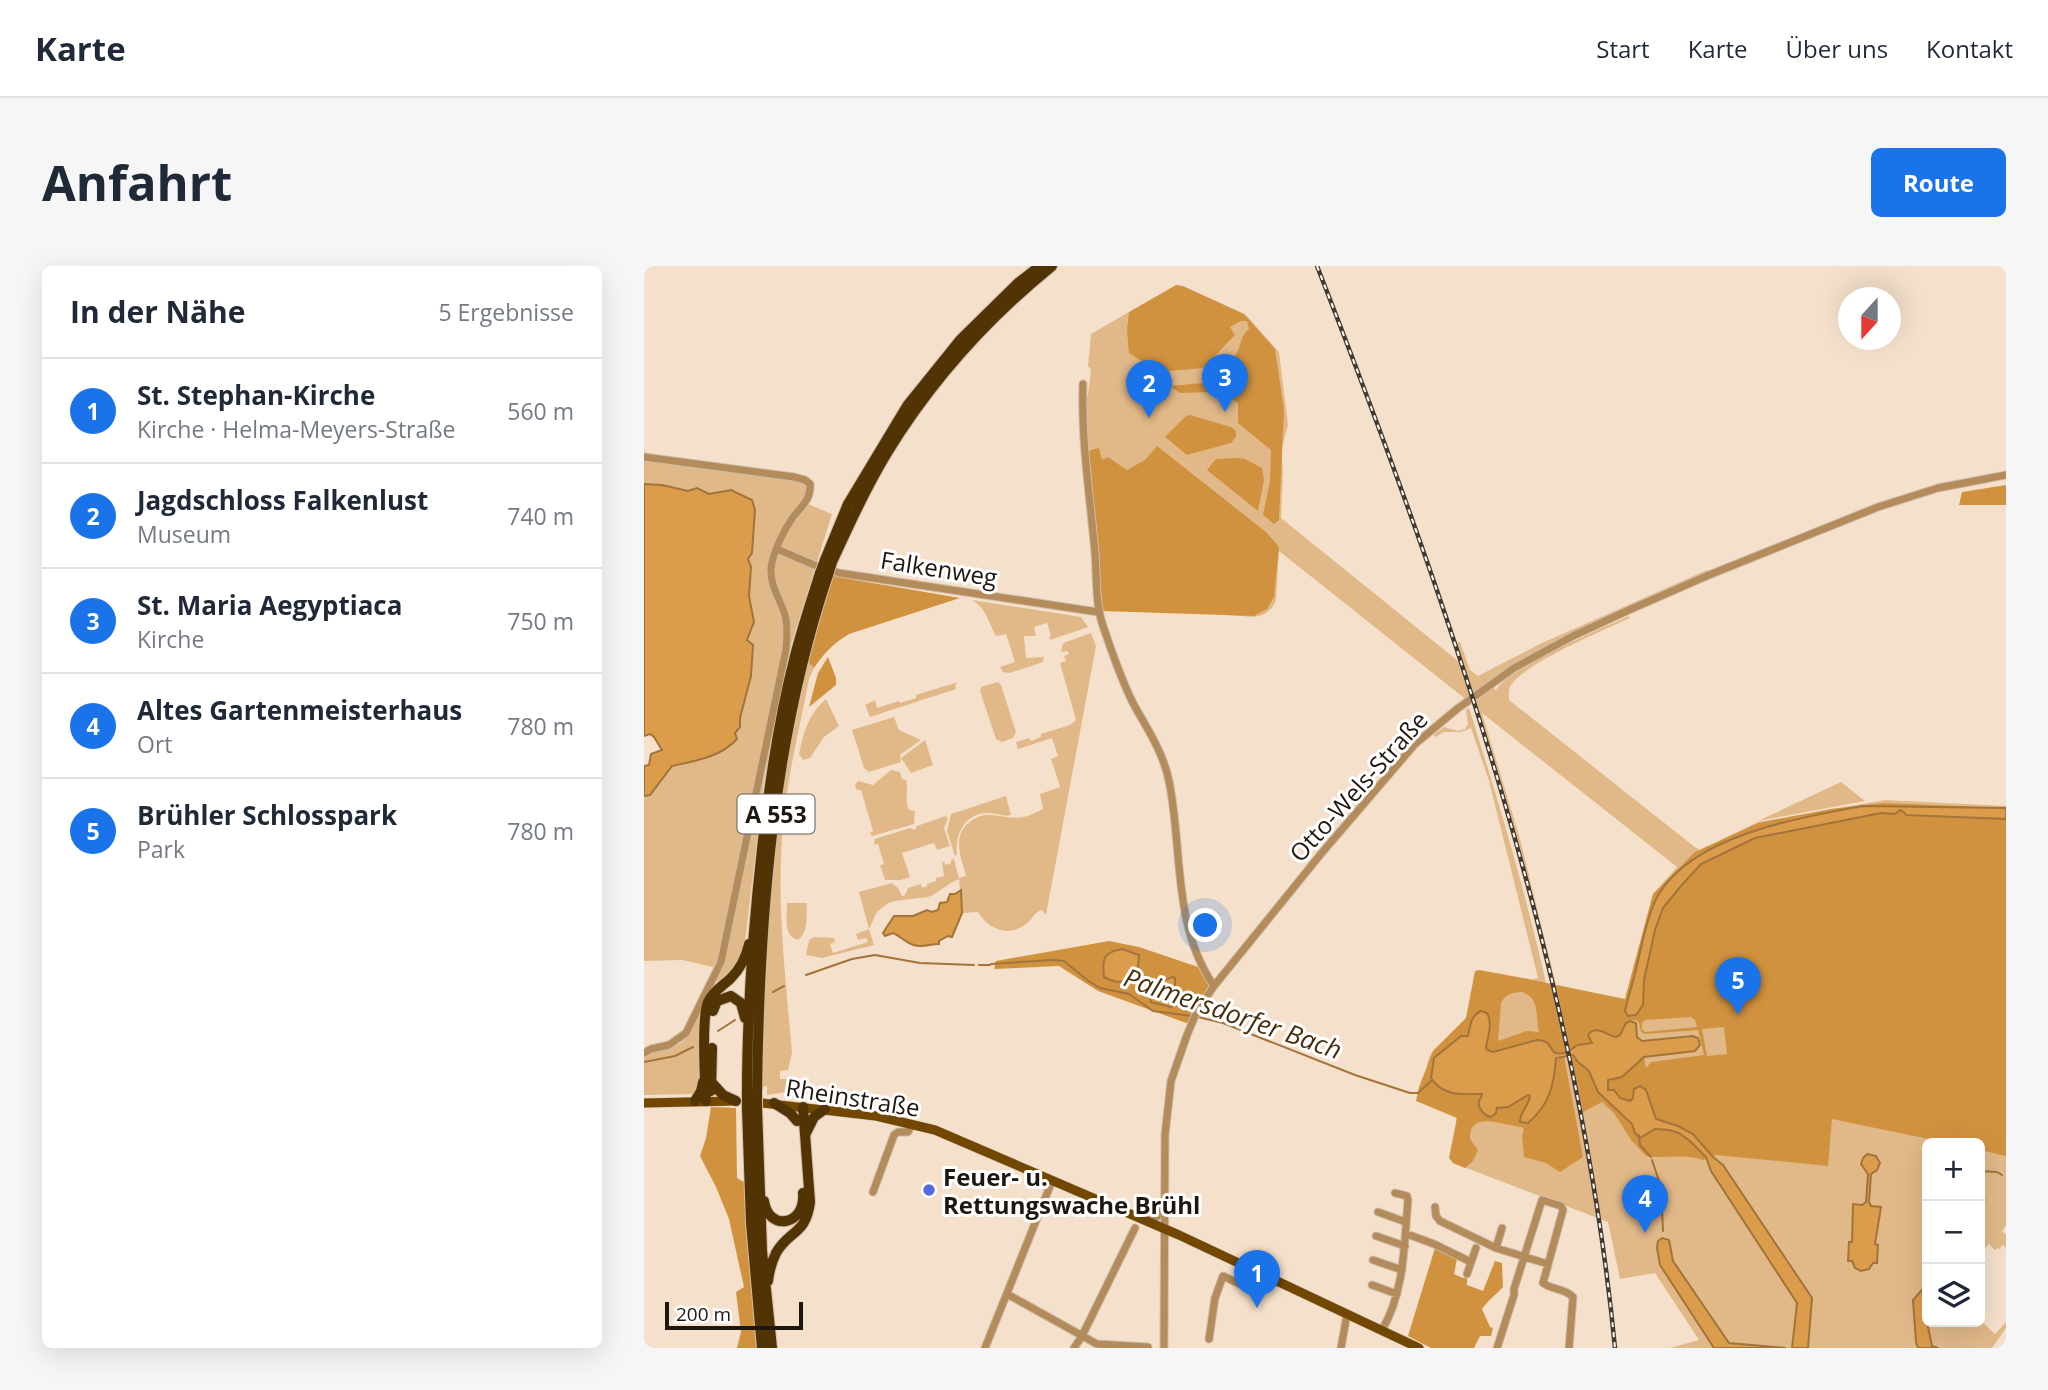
<!DOCTYPE html>
<html lang="de">
<head>
<meta charset="utf-8">
<style>
  :root { --surface:#fff; --page:#f6f6f7; --text:#1f2937; --muted:#747a83; --line:#e0e1e3; --accent:#1a73e8 }
  body { margin:0; font-family:"Open Sans",sans-serif; background:var(--page); color:var(--text) }
  .controls { position:absolute; right:21px; bottom:21px; display:grid; overflow:hidden; border-radius:10px; box-shadow:0 7px 28px #0002 }
  .controls button { width:63px; height:63px; display:grid; place-items:center; padding:0; border:0; border-bottom:2px solid var(--line); background:var(--surface); color:var(--text); font:35px sans-serif }
  .compass { position:absolute; left:1194px; top:21px; width:63px; height:63px; border-radius:50%; background:var(--surface); box-shadow:0 7px 28px #0002; rotate:201deg }
  .scale { position:absolute; left:21px; bottom:18px; width:138px; box-sizing:border-box; padding-left:7px; border:4px solid #1d170f; border-top:0; font-size:19px; line-height:24px; white-space:nowrap; color:#1d170f; -webkit-text-stroke:5px #fff; paint-order:stroke }
  .you { position:absolute; left:562px; top:660px; width:24px; height:24px; margin:-18px; border:5px solid #fff; border-radius:50%; background:#1a73e8; box-shadow:0 0 0 10px #1a73e833 }
  .badge { display:grid; place-items:center; width:46px; height:46px; border-radius:50%; background:var(--accent); color:#fff; font-size:23px; font-weight:700 }
  .pin { position:absolute; translate:-50% -58px; filter:drop-shadow(0 2px 4px #0008) }
  .pin::after { content:''; position:absolute; top:37px; width:24px; height:21px; background:inherit; clip-path:polygon(0 0,100% 0,50% 100%) }
  .list { margin:0; padding:0; list-style:none }
  h2 { display:flex; justify-content:space-between; align-items:center; height:91px; margin:0; padding:0 28px; font-size:30px }
  h2 small { font-size:23px; font-weight:400; color:var(--muted) }
  .list li { display:grid; grid-template-columns:46px 1fr auto; gap:21px; align-items:center; box-sizing:border-box; height:105px; padding:0 28px; border-top:2px solid var(--line) }
  .list b { display:block; font-size:26px; white-space:nowrap }
  .list p { margin:0; font-size:23px; white-space:nowrap; color:var(--muted) }
  .list em { font-size:23px; font-style:normal; color:var(--muted) }
  .icon { flex:none; width:38px; height:38px; fill:none; stroke:currentColor; stroke-width:2; stroke-linecap:round; stroke-linejoin:round }
  .map { position:relative; flex:none; width:1362px; height:1082px; overflow:hidden; border-radius:10px }
  header { display:flex; align-items:center; gap:42px; box-sizing:border-box; height:98px; padding:0 35px; background:var(--surface); border-bottom:2px solid var(--line) }
  header strong { font-size:33px }
  nav { display:flex; gap:38px; margin-inline-start:auto; font-size:24px }
  .intro { display:flex; align-items:center; justify-content:space-between; box-sizing:border-box; height:168px; padding:0 42px }
  h1 { margin:0; font-size:49px }
  .button { padding:18px 32px; border-radius:10px; background:var(--accent); color:#fff; font-size:24px; font-weight:700 }
  main { display:flex; gap:42px; padding:0 42px }
  aside { flex:1; background:var(--surface); border-radius:10px; box-shadow:0 7px 28px #0002 }
  .map>svg:first-child { display:block }
</style>
</head>
<body>
<header>
<strong>Karte</strong>
<nav><a>Start</a><a>Karte</a><a>Über uns</a><a>Kontakt</a></nav>
</header>
<div class="intro"><h1>Anfahrt</h1><a class="button">Route</a></div>
<main>
<aside>
<h2>In der Nähe<small>5 Ergebnisse</small></h2>
<ul class="list">
<li><span class="badge">1</span><div><b>St. Stephan-Kirche</b><p>Kirche · Helma-Meyers-Straße</p></div><em>560 m</em></li>
<li><span class="badge">2</span><div><b>Jagdschloss Falkenlust</b><p>Museum</p></div><em>740 m</em></li>
<li><span class="badge">3</span><div><b>St. Maria Aegyptiaca</b><p>Kirche</p></div><em>750 m</em></li>
<li><span class="badge">4</span><div><b>Altes Gartenmeisterhaus</b><p>Ort</p></div><em>780 m</em></li>
<li><span class="badge">5</span><div><b>Brühler Schlosspark</b><p>Park</p></div><em>780 m</em></li>
</ul>
</aside>
<div class="map">
<svg width="1362" height="1082" viewBox="0 0 1362 1082">
  <rect width="100%" height="100%" fill="#f5e1cb"/>
  <path fill="#e1b989" fill-rule="evenodd" d="M565,32L602,49L635,86L644,159L637,185L639,206L637,252L819,399L812,376H816L826,404L834,410L898,377L1063,304L1064,307L984,342L843,417L852,424C864,402 958,362 985,350L986,352C960,364 881,397 867,419C864,424 865,429 865,434L1052,582L1055,583L1054,585L1114,556L1241,534L1362,540V960L1358,965L1362,969V982L1359,979L1356,982L1357,985L1354,982L1351,984L1345,978L1336,988V877H1283V1056H1336V1054L1351,1068L1362,1056V1062L1348,1082H1026L1055,1074L1011,1007L976,1013L964,956L809,897L814,829L783,807C781,782 803,772 822,764L835,705L892,714L888,713L894,712L845,515L827,462L817,466H799L792,471L789,469L800,461L814,465L821,463L824,458L822,444L825,442C854,533 881,624 902,717L910,718L872,572L834,443L635,285L632,334C628,345 620,350 609,351L548,346L449,222L445,179L442,178L441,128L444,129L447,103L444,100L447,68L485,46ZM838,447L1033,601L1009,628L981,733L912,719L876,573Z
    M0,193L149,213L160,217L164,221L159,236L188,248L147,379L120,514L100,684L96,696L74,721L69,701L38,694L0,695V530L6,529L28,500L58,494L87,480L91,467L96,461V452L107,410L103,374L110,356L105,330L107,301L87,224L65,228L53,222L44,225L18,219L0,218Z
    M328,334L437,351L444,361L406,374L405,371L407,370L403,357L390,361L392,370H380L382,392L400,391L399,396L366,407L359,406L356,401L371,396L362,368L352,370C345,357 342,342 328,334Z
    M447,367L452,380L402,649L398,644C389,647 389,653 382,658C365,672 344,663 334,646L318,647L315,613C303,617 296,627 284,631L251,635L244,637L233,646L225,663L230,679L178,692L162,689L165,674L170,671L190,672L191,676L186,678L189,687L224,676L222,672L214,674L212,668L225,663L215,626L248,617L254,622L258,630L261,629L264,622L277,618L278,622L283,620V618L292,615V612L300,610L298,596H300L302,599L307,597V594L310,593L315,612L322,610C317,591 307,569 327,555C333,551 340,548 347,549C358,550 367,553 379,551C386,550 393,546 399,543L396,528L416,521L407,493L414,490L408,472L374,483L372,476L385,472L387,475L397,471V468L426,459L432,454L416,397L422,395L420,390L425,388L423,385L417,386L419,377Z
    M164,396L170,402L165,413C155,466 141,519 138,572C133,644 142,715 148,787L144,804L136,805V813H145L148,815L146,828L142,826L123,829V820L119,821C117,720 124,617 140,517C146,476 156,436 164,396Z
    M314,416L311,419L312,423L226,451L221,439L231,434L233,442L255,435L256,437L272,432V429Z
    M354,416L357,419L372,466L369,472L358,476L352,473L336,425L337,421Z
    M182,433L195,460L180,471L166,492L159,494L155,488C160,465 164,449 182,433Z
    M250,451L255,464L277,474L256,489L257,496L225,506L220,502L208,464Z
    M281,474L289,499L267,507L257,492Z
    M247,504L256,506L258,513L262,514C265,525 260,533 265,544L271,545L270,558L228,570L226,567L229,565L217,524H213L211,519L214,515L229,519Z
    M1197,516L1221,535L1114,555Z
    M362,530L367,549C359,551 353,547 344,547C321,547 311,568 313,588L311,590L303,565L307,548Z
    M301,550L304,552L300,562L306,580L293,584L290,577L258,587L266,611L257,614H241L236,599L240,598L234,578L230,579L231,573L266,562L271,564L273,560Z
    M143,637H163C162,649 165,666 154,674C139,671 143,650 143,637Z
    M58,742L57,823L50,828L0,829V792C9,785 17,785 27,782C45,776 51,758 58,742Z"/>
  <path fill="#d0923f" fill-rule="evenodd" d="M532,19L539,20L600,48L631,83L640,144L635,254L630,258L619,249L626,215L627,184L594,157V137L572,124L568,126L536,127L526,120L571,116C575,104 586,99 592,88C598,79 596,69 605,63L603,55H597L586,61L591,69L559,102L502,107L498,95L485,87L483,64L485,46Z
    M546,149L587,161L592,165V171L587,177L543,189L521,171L542,150Z
    M513,180L622,266L635,281L630,331L623,343L610,350L458,345L443,185L455,182L458,194L464,191L483,204L501,194Z
    M593,192L601,193L618,202L620,214L614,245L563,204L572,193Z
    M1362,219V239H1315L1318,226Z
    M189,308L211,314L316,332L205,368C190,377 180,387 170,402L164,396Z
    M184,391L192,412V419L165,441L174,407Z
    M1239,537L1362,542L1219,540L1156,551L1128,559L1072,581L1049,592L1032,608L1015,627L998,678L981,745L988,751L992,749L999,739L1000,714L1011,664L1019,642L1037,619L1057,598L1111,572L1237,547L1251,548L1257,544L1262,549L1362,553V890L1336,884V877H1304L1188,853L1184,900L1072,889L1069,891C1049,866 1042,862 1012,853L1002,824L989,829V832L986,835L976,832L970,824L965,825V814L978,811L1000,791L1002,802L1007,796L1060,789L1054,764L1000,768C994,765 998,758 992,754L986,755L979,762L976,769L972,771L957,765L948,777C937,780 927,786 914,788L893,774C877,776 861,787 845,785L842,782L847,758L824,770C811,771 801,784 790,792L787,812C798,830 820,829 838,828L835,839L840,846L864,840L883,829L886,830L884,857C903,841 912,818 911,794L920,790L939,891L916,906L902,897L880,891L878,869L880,864L878,861C860,860 825,843 826,873L834,884L829,895L821,902L809,897L805,892L813,852L772,835L775,821L789,785L822,752L831,705L835,704C884,712 932,724 981,733L1009,628L1051,586L1114,557L1187,543ZM878,726C897,732 891,751 895,766L883,765L854,775L857,737C862,727 868,727 878,726ZM1047,751L1051,754L1053,761L1001,766L998,763V757L1001,754ZM1080,761L1083,788L1063,790L1058,763Z
    M465,675L495,681L560,703L567,719L545,758L454,725L415,700L350,703L352,695ZM466,685L494,689L493,712L480,716L459,701Z
    M927,789H929L945,805L954,826L989,858L991,867C999,866 1006,863 1014,863C1033,862 1054,877 1062,893L1059,894C1039,887 1021,893 1002,890L987,874L970,847L958,836L939,846Z
    M67,841L92,842L93,912L100,916L114,1082H93L97,1066L92,1026L100,1021L85,953L72,921L56,890L62,872Z
    M791,982L813,993L810,1008L819,1012H823V1019L839,1025L851,995L858,997L859,1021C852,1029 845,1033 838,1043L846,1061L849,1062L847,1070H836L830,1082H787L764,1070Z"/>
  <path fill="#db9c4b" stroke="#a27439" stroke-width="2" d="M0,218L18,219L44,225L53,222L65,228L87,224L108,234L111,244L108,287L104,293L107,301L105,330L110,356L103,374L109,379L107,410L96,452V461L91,467L93,473C77,491 51,495 28,500L6,529L0,530V500L5,499L7,488L18,484L10,471L6,468L0,470Z
    M1219,540L1362,542V553L1262,549L1260,546L1256,544L1251,548L1237,547L1111,572L1057,598L1037,620L1019,642L1011,664L1000,714L999,739L992,749L984,750L981,745C984,731 989,717 992,703C998,680 1003,647 1016,626C1054,568 1155,552 1219,540Z
    M317,624L318,647L308,671L304,670L295,675V678C288,678 283,680 277,680C266,681 258,671 249,667L241,670L239,667L250,650H269L283,644L288,646L294,644L296,637L303,636L306,628H311Z
    M478,683L495,689L493,712C477,715 475,719 460,711C458,693 459,686 478,683Z
    M528,711L531,712V723L528,726L531,735L527,741L507,736L506,731L501,727L502,723Z
    M837,745L843,747C849,758 844,769 842,782L843,784L849,786L893,774C907,775 903,779 911,787C923,789 925,784 934,779L948,777L944,769C952,758 962,769 972,771L976,769L982,757L986,755L992,757L993,771L998,775L1049,770L1054,772L1056,779L1051,785L1000,791L978,811L964,814V824H970L976,832L986,835L989,832L990,823L996,820L1002,824L1012,853L1034,860L1049,868L1069,891L1079,899L1168,1032L1164,1082H1148L1153,1037L1067,905L1062,891L1046,875L1035,867L1025,864L1011,863L996,872L991,867L988,858L954,826L945,805L934,796L929,789L912,792C910,819 906,838 884,857L876,856C876,845 885,840 886,830L884,829L864,841L853,842L852,847L847,851C841,850 833,842 835,835C836,833 838,831 838,828C819,828 799,831 787,812L790,792L817,770H824C826,760 827,749 837,745Z
    M1223,888L1232,890L1236,897L1233,904L1227,908L1225,936L1227,940L1237,941L1231,978L1234,979L1233,997H1229L1225,1003L1217,1005L1211,1002L1208,995H1204L1205,976H1208L1209,938L1218,939L1222,936L1224,908L1217,898L1219,892Z
    M1018,972L1025,974L1029,995L1085,1077L1142,1082H1070L1016,999L1013,982L1014,975Z
    M1283,1018V1056L1288,1080L1294,1082H1274L1272,1076L1269,1034Z"/>
  <g fill="none" stroke-linecap="round" stroke-linejoin="round">
    <path stroke="#a27439" stroke-width="2" d="M347,698L408,694L420,695L443,714L456,722L485,728L509,745L548,750
      M335,699H346
      M162,709L208,693L231,689L276,697L330,699
      M129,726L140,720
      M554,751L579,757L711,809L766,827H774L788,814
      M74,765L91,754
      M0,796L31,790L49,781
      M995,869L996,879L1007,891
      M1008,894L1017,921L1019,965
      M1282,900L1283,899
      M1336,905L1353,906L1358,909"/>
    <defs>
      <path id="minor" d="M439,118C437,175 446,230 451,287C453,311 451,337 459,360C468,386 477,414 490,439C504,464 519,486 525,515C539,583 528,660 570,720
        M0,191L150,211L161,214L166,218C167,233 158,240 149,251C140,264 129,286 127,302C126,320 136,333 141,349C144,360 143,372 142,383L77,696L42,767L25,779L7,783L0,787
        M133,283L170,299L195,307L454,346
        M229,926L250,869L254,866H264L268,858
        M791,941L792,950L796,955L852,982L904,998
        M734,946L762,956
        M502,955L513,951L520,938
        M763,968L790,978L827,996
        M732,970L761,980
        M852,982L858,962
        M729,994L758,1004
        M823,1008L832,982
        M728,1019L753,1028
        M363,1028L453,1078L504,1081
        M738,1064C761,1025 760,978 764,934L763,930L751,927
        M565,1073L571,1032L579,1010L604,1022L612,1005
        M341,1082L408,915
        M430,1082L438,1070L491,962
        M520,1082L521,869L527,815L543,769L553,745L570,720L676,589L771,478L813,443L870,402L929,370L985,344L1065,309L1234,241L1294,222L1362,209
        M697,1082L703,1048
        M853,1082L870,1029V1023L898,934L917,940L919,944L899,1017C908,1024 921,1022 929,1031L925,1082"/>
      <path id="major" d="M109,836L232,850L291,864L535,969L775,1082
        M0,837L92,835"/>
      <path id="highway" d="M181,294L204,238L263,140L317,73L374,17L396,0
        M188,296C205,259 222,222 243,187C287,115 343,53 408,0
        M69,745L73,735L87,730L97,737L101,752
        M68,817L79,829L92,835
        M67,825L68,782
        M103,828C103,746 109,664 118,583C125,520 134,456 150,394C157,365 167,336 176,307
        M113,828C115,654 128,476 184,309
        M51,835L57,825L59,816
        M62,835C61,815 57,752 64,736C69,725 79,720 87,712C96,703 102,691 105,678
        M130,837L146,847L153,855
        M103,842L107,957L118,1082
        M113,842L118,985L128,1082
        M162,867L170,851L181,843
        M120,935C124,966 162,960 159,927
        M124,1015C125,1006 128,995 132,987C145,964 162,969 166,936L159,841"/>
    </defs>
    <use href="#minor" stroke="#cebda9" stroke-width="9"/>
    <use href="#major" stroke="#cebda9" stroke-width="10"/>
    <use href="#highway" stroke="#cebda9" stroke-width="12"/>
    <use href="#minor" stroke="#b48b5a" stroke-width="7"/>
    <use href="#major" stroke="#714701" stroke-width="9"/>
    <use href="#highway" stroke="#523303" stroke-width="10"/>
    <defs>
      <path id="rail" d="M673,0C808,346 935,711 971,1082"/>
    </defs>
    <use href="#rail" stroke="#433a30" stroke-width="4.5"/>
    <use href="#rail" stroke="#fff" stroke-width="2" stroke-dasharray="5" stroke-linecap="butt"/>
    <defs>
      <path id="highway-bridge" d="M176,307L181,294
        M184,309L188,296
        M103,828V842
        M113,842V828"/>
    </defs>
    <use href="#highway-bridge" stroke="#cebda9" stroke-width="12" stroke-linecap="butt"/>
    <use href="#highway-bridge" stroke="#523303" stroke-width="10"/>
  </g>
  <circle fill="#586ae0" stroke="#fff" stroke-width="2.5" cx="285" cy="924" r="7"/>
  <g text-anchor="middle" dominant-baseline="central" stroke-width="6" stroke-linejoin="round" paint-order="stroke">
    <rect fill="#fff" stroke="#615d57" stroke-width="2" x="93.5" y="528.5" width="77" height="39" rx="5"/>
    <g font-size="23" font-weight="bold" fill="#1d170f">
      <text x="132" y="548">A 553</text>
    </g>
    <g font-size="24" fill="#1d170f" stroke="#fff">
      <text transform="translate(295 302) rotate(9)">Falkenweg</text>
      <text transform="translate(714 520) rotate(-48)">Otto-Wels-Straße</text>
      <text transform="translate(209 831) rotate(9)">Rheinstraße</text>
    </g>
    <g font-size="24" font-weight="bold" fill="#1d170f" stroke="#fff" text-anchor="start">
      <text x="299" y="910">Feuer- u.<tspan x="299" dy="28">Rettungswache Brühl</tspan></text>
    </g>
    <g font-size="26" font-style="italic" fill="#482e0b" stroke="#fff">
      <text transform="translate(589 747) rotate(19)">Palmersdorfer Bach</text>
    </g>
  </g>
</svg>
<div class="controls">
<button>+</button>
<button>−</button>
<button><svg class="icon" aria-label="layers" viewBox="0 0 24 24"><path d="M12 4l9 5-9 5-9-5zM3 14l9 5 9-5"/></svg></button>
</div>
<svg class="compass" viewBox="-18 -18 36 36"><path d="M0-13l5 13h-10z" fill="#e53935"/><path d="M0 13l5-13h-10z" fill="#747a83"/></svg>
<div class="scale">200 m</div>
<div class="you"></div>
<div class="pin badge" style="left:613px;top:1042px">1</div>
<div class="pin badge" style="left:505px;top:152px">2</div>
<div class="pin badge" style="left:581px;top:146px">3</div>
<div class="pin badge" style="left:1001px;top:967px">4</div>
<div class="pin badge" style="left:1094px;top:749px">5</div>
</div>
</main>
</body>
</html>
